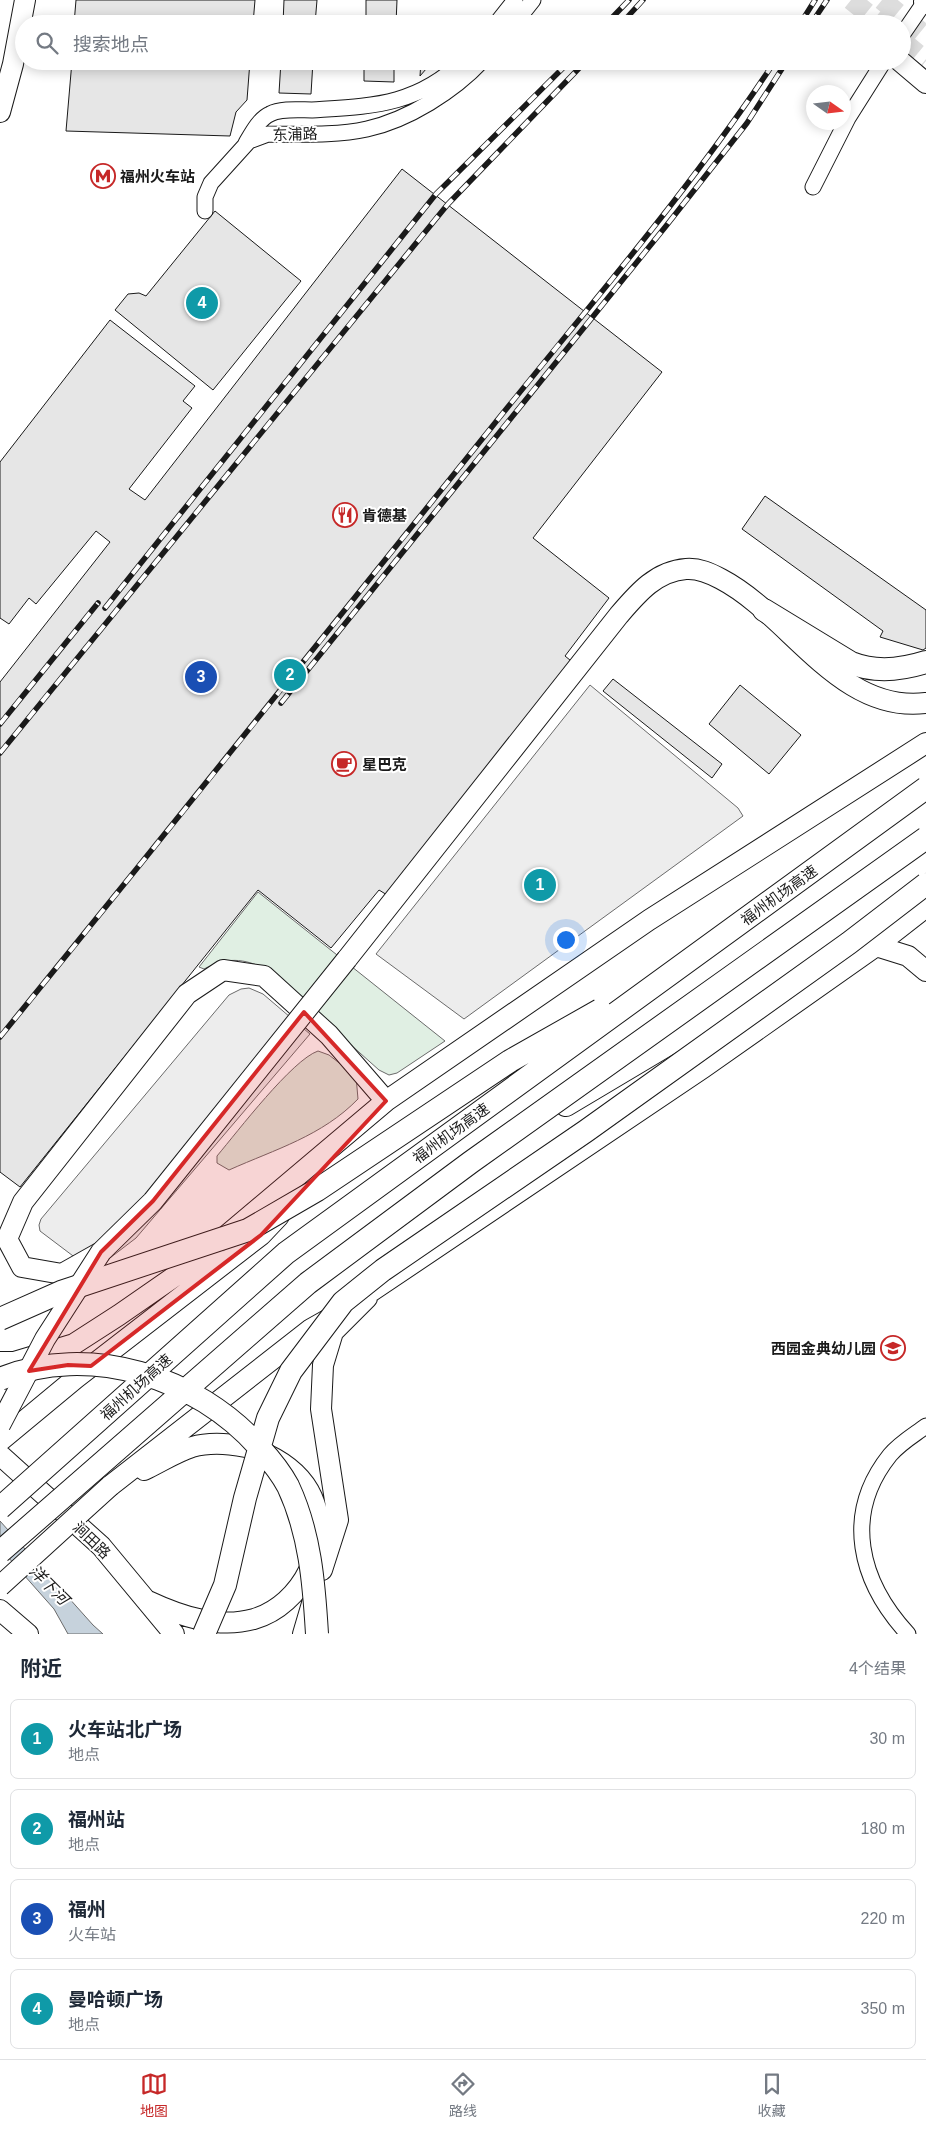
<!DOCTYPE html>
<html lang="zh">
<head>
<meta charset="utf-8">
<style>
  :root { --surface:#fff; --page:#f2f2f3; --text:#1f2937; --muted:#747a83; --line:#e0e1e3; --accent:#c62828 }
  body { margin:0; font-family:Helvetica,"Noto Sans SC",sans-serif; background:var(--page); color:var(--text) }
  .compass { position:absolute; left:806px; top:85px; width:45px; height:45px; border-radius:50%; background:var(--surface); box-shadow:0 2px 12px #0003; rotate:104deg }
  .you { position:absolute; left:565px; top:939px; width:18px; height:18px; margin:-12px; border:4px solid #fff; border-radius:50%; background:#1a73e8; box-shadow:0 0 0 8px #1a73e833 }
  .badge { display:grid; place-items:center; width:32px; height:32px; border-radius:50%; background:var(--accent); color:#fff; font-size:16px; font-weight:700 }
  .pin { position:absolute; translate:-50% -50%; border:2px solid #fff; box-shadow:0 1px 5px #0006 }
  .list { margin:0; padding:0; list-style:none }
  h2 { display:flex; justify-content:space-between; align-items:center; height:65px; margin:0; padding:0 20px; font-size:21px }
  h2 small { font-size:16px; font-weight:400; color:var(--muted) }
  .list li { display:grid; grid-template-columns:32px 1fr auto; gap:15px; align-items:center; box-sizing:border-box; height:80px; margin:0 10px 10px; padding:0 10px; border:1px solid var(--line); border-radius:8px }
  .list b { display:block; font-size:19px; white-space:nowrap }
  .list p { margin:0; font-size:16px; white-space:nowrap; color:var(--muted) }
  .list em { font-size:16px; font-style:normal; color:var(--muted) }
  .icon { flex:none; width:28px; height:28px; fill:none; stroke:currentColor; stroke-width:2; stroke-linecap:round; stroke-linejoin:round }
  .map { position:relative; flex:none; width:926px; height:1634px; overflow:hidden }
  .search { position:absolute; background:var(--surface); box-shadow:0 2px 12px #0003; left:15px; right:15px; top:15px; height:55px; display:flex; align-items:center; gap:12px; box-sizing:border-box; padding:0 18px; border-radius:28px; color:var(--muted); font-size:19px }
  .sheet { height:425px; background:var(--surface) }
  nav { display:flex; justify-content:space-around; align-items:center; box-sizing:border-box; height:70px; border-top:1px solid var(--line); background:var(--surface); font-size:14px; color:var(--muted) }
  nav a { display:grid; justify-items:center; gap:2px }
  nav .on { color:var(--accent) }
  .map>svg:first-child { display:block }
</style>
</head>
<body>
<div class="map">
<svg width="926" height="1634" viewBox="0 0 926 1634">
  <rect width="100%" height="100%" fill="#fff"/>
  <path fill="#e0efe3" stroke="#6a6a6a" d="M258,892L445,1041L397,1073L389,1075L379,1070L266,969C243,958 227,957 204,969L199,967Z
    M318,1051L329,1055L356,1076L358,1099C322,1136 276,1149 229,1170L217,1163V1156C238,1131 292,1060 318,1051Z"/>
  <path fill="#ededed" stroke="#6a6a6a" d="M590,685L738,808L743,816L464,1019L376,954Z
    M249,988L263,994L310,1034L136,1238L93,1271L40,1231L39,1225L41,1219L229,995L241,989Z"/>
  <path fill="#c6d2dc" stroke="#6a6a6a" d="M0,1521L93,1625L103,1634H68L54,1609L0,1548Z"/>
  <path fill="#e6e6e6" stroke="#1a1a1a" d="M76,0H255L253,24H74Z
    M284,0H317L315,24H283Z
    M366,0H397L396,24H366Z
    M72,61H250L247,100L236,112L230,136L66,131Z
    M281,61H313L311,94L279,93Z
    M364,61H394V82L364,81Z
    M421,61H433L420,76Z
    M402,169L662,372L533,538L609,598L565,656L581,669L392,898L379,890L331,948L258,890L20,1187L0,1172V682L110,542L96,531L36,604L29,598L9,624L0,618V462L110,320L195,386L183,401L192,408L129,489L145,500Z
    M215,211L301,281L213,390L115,310L128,294L139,293L146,296Z
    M765,496L926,610V648L923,650L880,637L883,631L742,529Z
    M613,679L722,764L712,778L603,691Z
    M740,685L801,735L769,774L709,724Z"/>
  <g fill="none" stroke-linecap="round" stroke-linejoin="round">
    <path stroke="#ddd" stroke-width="20" stroke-dasharray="20 10" stroke-linecap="butt" d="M851,0L881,24
      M882,0L926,36
      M902,41L926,61"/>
    <defs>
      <path id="minor" d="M496,24L515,0
        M514,24L533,0
        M902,35L926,0
        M246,143C252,133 259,119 270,114C281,108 300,110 312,110C372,106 416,106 463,61
        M813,187L848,118L884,61
        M205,211V197L211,183L249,141L268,134C300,134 336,136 367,129C408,120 454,91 482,61
        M908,1634C860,1582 842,1515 890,1455C900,1443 914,1435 926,1426"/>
      <path id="major" d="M924,2L926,4
        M900,61L926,83
        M0,112L13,64L25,0
        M876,946L908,956L926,971
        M347,959L619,615C637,594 656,571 686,569C699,568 710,573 721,579C790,615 839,714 926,703
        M101,1252L62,1274L22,1267L7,1239L23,1202L187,994L223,970L264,976L329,1035L386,1101
        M354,1303L703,1068L876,946L926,907
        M0,1362H14L74,1344L119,1315L194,1263L386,1101L649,920L926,743
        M0,1441L76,1378L261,1235L279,1216
        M0,1455L101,1546L174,1634
        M144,1470C159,1463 176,1452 192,1447C213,1441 247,1444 266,1454C285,1463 303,1477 312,1497C333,1544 302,1605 254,1619C218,1629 180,1616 148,1601
        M110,1486L311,1329L327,1320
        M322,1570L338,1520L321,1409L323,1365L333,1332L367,1298
        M0,1610L28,1634
        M303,1634L313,1600"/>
      <path id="highway" d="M764,610L851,663C876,673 901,670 926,662
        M566,1105L702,1024L926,859"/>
    </defs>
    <use href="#minor" stroke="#1a1a1a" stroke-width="17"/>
    <use href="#major" stroke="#1a1a1a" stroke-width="22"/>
    <use href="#highway" stroke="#1a1a1a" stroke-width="24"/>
    <use href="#minor" stroke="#fff" stroke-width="15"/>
    <use href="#major" stroke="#fff" stroke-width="20"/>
    <use href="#highway" stroke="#fff" stroke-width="22"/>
    <defs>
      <path id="rail" d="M606,24L629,0
        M621,24L643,0
        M800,24L815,0
        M811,24L827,0
        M105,608L436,194L570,61
        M281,703L666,226L747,123L787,61
        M0,724L98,603
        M0,753L448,204L586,61
        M0,1037C165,835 328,631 491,428C588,307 690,190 775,61"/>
    </defs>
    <use href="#rail" stroke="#1a1a1a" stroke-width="5.5"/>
    <use href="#rail" stroke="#fff" stroke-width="4" stroke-dasharray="11" stroke-linecap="butt"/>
    <defs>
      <path id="major-bridge" d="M0,1425L45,1339L101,1252L153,1201L347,959
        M0,1586L110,1486"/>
      <path id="highway-bridge" d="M0,1319L61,1292L248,1230L317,1190L510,1061L600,1010
        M0,1379C89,1342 197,1377 259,1447C270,1459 280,1471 288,1486C310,1533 314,1583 317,1634
        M0,1508L286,1253L926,788
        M0,1552L308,1283L471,1162L926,838
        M204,1634L225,1585L245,1498L268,1418L291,1371L343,1302L383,1270L586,1131L849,943L926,884"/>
    </defs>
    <use href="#major-bridge" stroke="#1a1a1a" stroke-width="22" stroke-linecap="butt"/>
    <use href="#highway-bridge" stroke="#1a1a1a" stroke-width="24" stroke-linecap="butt"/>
    <use href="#major-bridge" stroke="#fff" stroke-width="20"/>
    <use href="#highway-bridge" stroke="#fff" stroke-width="22"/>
  </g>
  <path fill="#d62828" fill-opacity="0.2" stroke="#d62828" stroke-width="4" stroke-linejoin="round" d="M304,1012L386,1101L261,1235L91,1366L68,1365L29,1371L101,1252L153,1201Z"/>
  <defs>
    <symbol id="metro-ring" viewBox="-11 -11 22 22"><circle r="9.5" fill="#fff" stroke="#c62828" stroke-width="1.5"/><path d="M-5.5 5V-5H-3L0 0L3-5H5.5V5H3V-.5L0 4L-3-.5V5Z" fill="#c62828"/></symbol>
    <symbol id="restaurant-ring" viewBox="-11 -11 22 22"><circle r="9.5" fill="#fff" stroke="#c62828" stroke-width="1.5"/><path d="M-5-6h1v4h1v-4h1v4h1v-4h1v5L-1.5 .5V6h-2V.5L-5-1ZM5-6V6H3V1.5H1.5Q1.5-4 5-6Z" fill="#c62828"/></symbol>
    <symbol id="cafe-ring" viewBox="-11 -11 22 22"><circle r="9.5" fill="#fff" stroke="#c62828" stroke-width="1.5"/><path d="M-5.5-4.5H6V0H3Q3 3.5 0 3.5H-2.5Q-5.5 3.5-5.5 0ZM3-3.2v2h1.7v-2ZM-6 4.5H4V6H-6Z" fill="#c62828"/></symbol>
    <symbol id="school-ring" viewBox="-11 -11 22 22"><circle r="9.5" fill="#fff" stroke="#c62828" stroke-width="1.5"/><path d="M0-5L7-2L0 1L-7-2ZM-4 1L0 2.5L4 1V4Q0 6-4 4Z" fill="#c62828"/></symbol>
  </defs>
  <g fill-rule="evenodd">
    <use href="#metro-ring" x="89" y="162" width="28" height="28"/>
    <use href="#restaurant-ring" x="331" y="501" width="28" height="28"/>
    <use href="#cafe-ring" x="330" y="750" width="28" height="28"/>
    <use href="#school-ring" x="879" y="1334" width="28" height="28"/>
  </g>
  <g text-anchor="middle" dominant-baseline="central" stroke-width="4" stroke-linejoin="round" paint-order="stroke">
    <g font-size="15" fill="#1a1a1a" stroke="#fff">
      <text transform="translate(295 134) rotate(-2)">东浦路</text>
      <text transform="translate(779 895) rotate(-36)">福州机场高速</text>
      <text transform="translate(451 1133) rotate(-36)">福州机场高速</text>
      <text transform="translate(136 1387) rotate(-42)">福州机场高速</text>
      <text transform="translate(92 1540) rotate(44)">涧田路</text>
    </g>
    <g font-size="15" font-weight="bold" fill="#1a1a1a" stroke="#fff" text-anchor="start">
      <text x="120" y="176">福州火车站</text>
      <text x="362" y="515">肯德基</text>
      <text x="362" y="764">星巴克</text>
      <text x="876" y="1348" text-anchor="end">西园金典幼儿园</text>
    </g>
    <g font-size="16" font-style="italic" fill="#1a1a1a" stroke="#fff">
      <text transform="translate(49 1585) rotate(45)">洋下河</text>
    </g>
  </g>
</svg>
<svg class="compass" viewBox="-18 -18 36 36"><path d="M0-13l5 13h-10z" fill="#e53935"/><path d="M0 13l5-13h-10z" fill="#747a83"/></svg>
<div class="you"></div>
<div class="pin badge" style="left:540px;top:885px;background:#0f9aa8">1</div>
<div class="pin badge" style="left:290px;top:675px;background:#0f9aa8">2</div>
<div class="pin badge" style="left:201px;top:677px;background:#1a4fb4">3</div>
<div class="pin badge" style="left:202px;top:303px;background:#0f9aa8">4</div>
<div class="search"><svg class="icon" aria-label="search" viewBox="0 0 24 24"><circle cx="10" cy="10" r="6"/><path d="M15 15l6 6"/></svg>搜索地点</div>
</div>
<section class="sheet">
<h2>附近<small>4个结果</small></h2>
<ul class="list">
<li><span class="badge" style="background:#0f9aa8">1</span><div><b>火车站北广场</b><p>地点</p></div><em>30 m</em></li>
<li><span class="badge" style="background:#0f9aa8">2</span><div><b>福州站</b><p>地点</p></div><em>180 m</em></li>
<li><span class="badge" style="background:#1a4fb4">3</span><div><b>福州</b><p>火车站</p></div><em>220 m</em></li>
<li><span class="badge" style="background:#0f9aa8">4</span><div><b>曼哈顿广场</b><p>地点</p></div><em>350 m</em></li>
</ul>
</section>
<nav>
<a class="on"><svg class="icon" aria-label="map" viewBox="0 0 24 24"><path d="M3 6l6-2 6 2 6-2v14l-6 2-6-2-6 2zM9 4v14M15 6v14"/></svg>地图</a>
<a><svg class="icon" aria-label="directions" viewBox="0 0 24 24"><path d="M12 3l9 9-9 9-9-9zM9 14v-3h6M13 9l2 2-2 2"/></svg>路线</a>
<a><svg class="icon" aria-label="saved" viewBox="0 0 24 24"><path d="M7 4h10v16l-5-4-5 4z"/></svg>收藏</a>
</nav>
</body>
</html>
